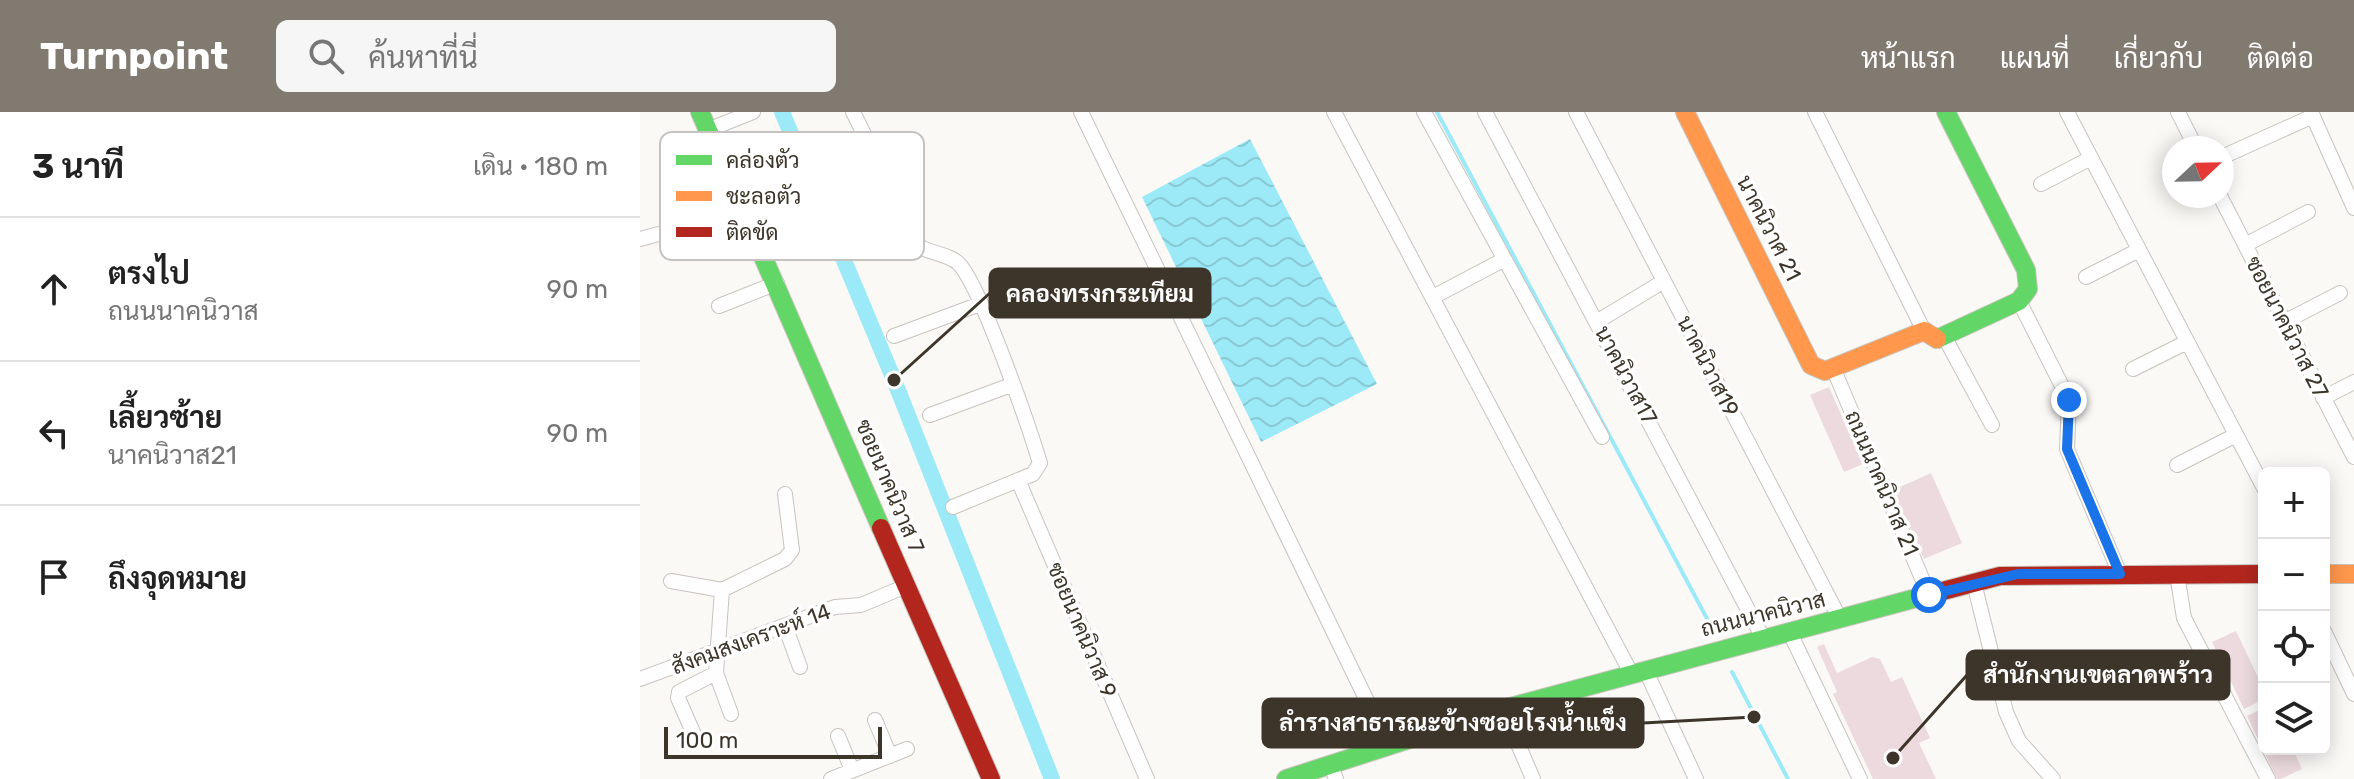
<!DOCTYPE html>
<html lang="th">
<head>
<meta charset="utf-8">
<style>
  :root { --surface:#fff; --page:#f6f6f6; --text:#222; --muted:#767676; --line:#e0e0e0; --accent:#807a71 }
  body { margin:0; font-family:Rubik,Sarabun,sans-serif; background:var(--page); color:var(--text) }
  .controls { position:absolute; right:24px; bottom:24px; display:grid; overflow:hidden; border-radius:12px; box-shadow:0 4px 20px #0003 }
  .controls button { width:72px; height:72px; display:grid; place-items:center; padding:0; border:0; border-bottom:2px solid var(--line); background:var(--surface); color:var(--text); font:40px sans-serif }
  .compass { position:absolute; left:1522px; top:24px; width:72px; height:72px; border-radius:50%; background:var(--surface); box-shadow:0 4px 20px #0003; rotate:68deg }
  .scale { position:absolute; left:24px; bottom:20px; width:218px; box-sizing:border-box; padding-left:8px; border:4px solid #3d3529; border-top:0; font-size:22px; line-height:28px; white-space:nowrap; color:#3d3529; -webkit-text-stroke:6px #fff; paint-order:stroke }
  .stop { position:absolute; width:24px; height:24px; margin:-18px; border:6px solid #1a73e8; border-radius:50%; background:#fff }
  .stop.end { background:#1a73e8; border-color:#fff; box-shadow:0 2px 8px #0008 }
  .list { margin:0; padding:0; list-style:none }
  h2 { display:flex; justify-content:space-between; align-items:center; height:104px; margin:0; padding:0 32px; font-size:34px }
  h2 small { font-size:26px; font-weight:400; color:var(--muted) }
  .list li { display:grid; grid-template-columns:52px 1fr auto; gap:24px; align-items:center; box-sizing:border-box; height:144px; padding:0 32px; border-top:2px solid var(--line) }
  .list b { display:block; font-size:30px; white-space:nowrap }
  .list p { margin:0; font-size:26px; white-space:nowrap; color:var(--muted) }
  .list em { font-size:26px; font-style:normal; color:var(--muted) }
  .icon { flex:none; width:44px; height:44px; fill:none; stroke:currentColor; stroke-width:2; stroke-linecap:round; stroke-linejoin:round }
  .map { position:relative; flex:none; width:1714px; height:667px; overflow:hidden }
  header { display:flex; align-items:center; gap:48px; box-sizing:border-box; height:112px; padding:0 40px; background:var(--accent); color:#fff }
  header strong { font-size:38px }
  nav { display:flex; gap:44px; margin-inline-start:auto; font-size:28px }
  .search { width:560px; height:72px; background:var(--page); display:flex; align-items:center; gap:20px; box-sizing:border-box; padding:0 28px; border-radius:12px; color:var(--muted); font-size:30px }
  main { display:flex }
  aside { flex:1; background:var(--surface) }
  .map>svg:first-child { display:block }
</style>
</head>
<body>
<header>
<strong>Turnpoint</strong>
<div class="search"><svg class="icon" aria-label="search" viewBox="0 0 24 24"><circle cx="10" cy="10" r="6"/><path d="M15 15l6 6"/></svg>ค้นหาที่นี่</div>
<nav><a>หน้าแรก</a><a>แผนที่</a><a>เกี่ยวกับ</a><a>ติดต่อ</a></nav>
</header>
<main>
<aside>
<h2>3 นาที<small>เดิน · 180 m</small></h2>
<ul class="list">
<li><svg class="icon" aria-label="ahead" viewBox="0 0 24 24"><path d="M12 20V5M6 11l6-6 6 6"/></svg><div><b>ตรงไป</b><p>ถนนนาคนิวาส</p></div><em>90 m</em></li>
<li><svg class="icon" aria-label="left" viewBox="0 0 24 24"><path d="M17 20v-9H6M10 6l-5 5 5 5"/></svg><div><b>เลี้ยวซ้าย</b><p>นาคนิวาส21</p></div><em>90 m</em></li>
<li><svg class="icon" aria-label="arrive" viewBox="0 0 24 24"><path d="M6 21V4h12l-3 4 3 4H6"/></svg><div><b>ถึงจุดหมาย</b></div></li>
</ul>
</aside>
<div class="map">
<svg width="1714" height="667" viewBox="0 0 1714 667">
  <defs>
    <pattern id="water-waves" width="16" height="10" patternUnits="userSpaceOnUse" patternTransform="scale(2)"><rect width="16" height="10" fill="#9ceaf7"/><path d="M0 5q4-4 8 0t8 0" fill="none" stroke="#87c9d4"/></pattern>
  </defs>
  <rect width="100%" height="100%" fill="#fbf9f6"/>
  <path fill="url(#water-waves)" d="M610,27L737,272L621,330L502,85Z"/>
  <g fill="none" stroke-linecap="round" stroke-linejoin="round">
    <path stroke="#9ceaf7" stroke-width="4" d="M797,0L1072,516
      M1092,560L1148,667"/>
    <path stroke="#9ceaf7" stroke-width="16" d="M142,0L254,268L412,667"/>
  </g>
  <path fill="#ecdade" d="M1189,275L1223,352L1204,360L1170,283Z
    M1291,361L1322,431L1284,447L1253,378Z
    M1596,519L1624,578V587L1604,597L1572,530Z
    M1184,532L1197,561L1232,545L1240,547L1251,570L1262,565L1290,626L1279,631L1296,667H1233L1193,582L1197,580L1177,535Z
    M1624,596V637H1653L1662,657L1641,667H1637L1607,604Z"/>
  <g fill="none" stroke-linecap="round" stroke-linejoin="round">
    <defs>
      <path id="street" d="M213,0L280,135C291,141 311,143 319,152C341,175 389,315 400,351L393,362L313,395
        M441,0L748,632
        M694,0L991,561
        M784,0L962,325
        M845,0L1124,528
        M936,0L1200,507
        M1175,0L1284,219
        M1427,0L1624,376
        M1538,0L1556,36
        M1671,0L1714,96
        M70,17L113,0
        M1582,45L1673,4
        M1401,72L1451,46
        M1580,84L1714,345
        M0,127L106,99
        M1605,133L1668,100
        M1446,165L1499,138
        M793,185L863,148
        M1379,189L1429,288L1427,337L1480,462
        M79,194L137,171
        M958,209L1024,169
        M1644,210L1700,181
        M254,224L340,192
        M1305,226L1352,313
        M1493,257L1547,230
        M1194,258L1289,483
        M1683,286L1714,270
        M290,303L371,273
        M1537,353L1596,323
        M378,368L507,667
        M1537,462L1544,506L1628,667
        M31,469L82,478
        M1334,471L1366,600L1379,629L1413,667
        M145,514L160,555
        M1684,519L1714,582
        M1150,521L1220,667
        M1005,557L1056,667
        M0,567L195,495L221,493L266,474
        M863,597L893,667
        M91,602L76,561L82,478L145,447L152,438L145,382
        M235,608L250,644
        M198,624L212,658
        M56,627L38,586L39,580L76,561
        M690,651L696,667
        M191,667L267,637"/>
      <path id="fast" d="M60,0L241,416
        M1297,227L1379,189L1388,177L1386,158L1306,0
        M646,667L863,597L1295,481"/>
      <path id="slow" d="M1045,0L1171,253L1185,259L1284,219L1297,227
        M1684,462H1714"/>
      <path id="jam" d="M241,416L351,667
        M1295,481L1360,464L1624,462"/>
    </defs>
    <use href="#street" stroke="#c8c3bc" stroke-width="16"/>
    <use href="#fast" stroke="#c8c3bc" stroke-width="20"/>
    <use href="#slow" stroke="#c8c3bc" stroke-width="20"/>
    <use href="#jam" stroke="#c8c3bc" stroke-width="20"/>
    <use href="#street" stroke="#fefefe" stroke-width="14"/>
    <use href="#fast" stroke="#63d668" stroke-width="18"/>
    <use href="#slow" stroke="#ff974d" stroke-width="18"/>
    <use href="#jam" stroke="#b3261e" stroke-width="18"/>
  </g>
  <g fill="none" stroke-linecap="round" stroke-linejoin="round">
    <path stroke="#1a73e8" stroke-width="10" d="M1289,483L1378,462H1480L1427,337L1429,288"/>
  </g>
  <g text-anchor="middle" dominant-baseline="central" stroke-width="7" stroke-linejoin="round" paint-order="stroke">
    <g font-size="22" fill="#3d3529" stroke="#fff">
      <text transform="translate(1129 116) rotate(63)">นาคนิวาศ 21</text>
      <text transform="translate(1647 215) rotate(63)">ซอยนาคนิวาส 27</text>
      <text transform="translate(1068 254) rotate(63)">นาคนิวาส19</text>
      <text transform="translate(986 263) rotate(62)">นาคนิวาส17</text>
      <text transform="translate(1242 371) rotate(67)">ถนนนาคนิวาส 21</text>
      <text transform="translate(250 374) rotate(67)">ซอยนาคนิวาส 7</text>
      <text transform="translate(1123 502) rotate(-14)">ถนนนาคนิวาส</text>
      <text transform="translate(442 518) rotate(67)">ซอยนาคนิวาส 9</text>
      <text transform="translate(111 527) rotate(-20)">สังคมสงเคราะห์ 14</text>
    </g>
  </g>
  <rect x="20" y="20" width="264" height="128" rx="12" fill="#fff" stroke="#c5c2bf" stroke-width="2"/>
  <rect x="36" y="43" width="36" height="10" fill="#63d668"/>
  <rect x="36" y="79" width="36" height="10" fill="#ff974d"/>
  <rect x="36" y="115" width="36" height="10" fill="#b3261e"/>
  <g font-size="22" fill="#3d3529">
    <text x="86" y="56">คล่องตัว</text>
    <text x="86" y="92">ชะลอตัว</text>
    <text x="86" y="128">ติดขัด</text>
  </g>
  <path fill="none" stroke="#3d3529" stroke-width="3" d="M254 268L350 181M1253 646L1327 563M1114 605L1003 611"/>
  <g fill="#3d3529" stroke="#fff" stroke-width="3">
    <circle cx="254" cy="268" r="8"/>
    <circle cx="1253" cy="646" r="8"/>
    <circle cx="1114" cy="605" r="8"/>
  </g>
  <g fill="#3d3529" stroke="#3d3529" stroke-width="3">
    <rect x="350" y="157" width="220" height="48" rx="8"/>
    <rect x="1327" y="539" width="262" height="48" rx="8"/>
    <rect x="623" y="587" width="380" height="48" rx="8"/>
  </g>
  <g font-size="24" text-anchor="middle" font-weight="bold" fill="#fff">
    <text x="460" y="190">คลองทรงกระเทียม</text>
    <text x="1458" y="571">สำนักงานเขตลาดพร้าว</text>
    <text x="813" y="619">ลำรางสาธารณะข้างซอยโรงน้ำแข็ง</text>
  </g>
</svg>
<div class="controls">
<button>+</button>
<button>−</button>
<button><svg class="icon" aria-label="locate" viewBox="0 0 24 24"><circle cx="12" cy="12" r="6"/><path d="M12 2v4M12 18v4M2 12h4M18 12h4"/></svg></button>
<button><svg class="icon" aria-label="layers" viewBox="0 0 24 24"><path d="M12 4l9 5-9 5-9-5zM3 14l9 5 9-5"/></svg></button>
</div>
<svg class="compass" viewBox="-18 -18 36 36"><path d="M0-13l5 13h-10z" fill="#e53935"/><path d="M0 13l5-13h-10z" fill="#767676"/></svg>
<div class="scale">100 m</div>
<div class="stop" style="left:1289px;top:483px"></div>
<div class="stop end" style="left:1429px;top:288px"></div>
</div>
</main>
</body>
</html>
